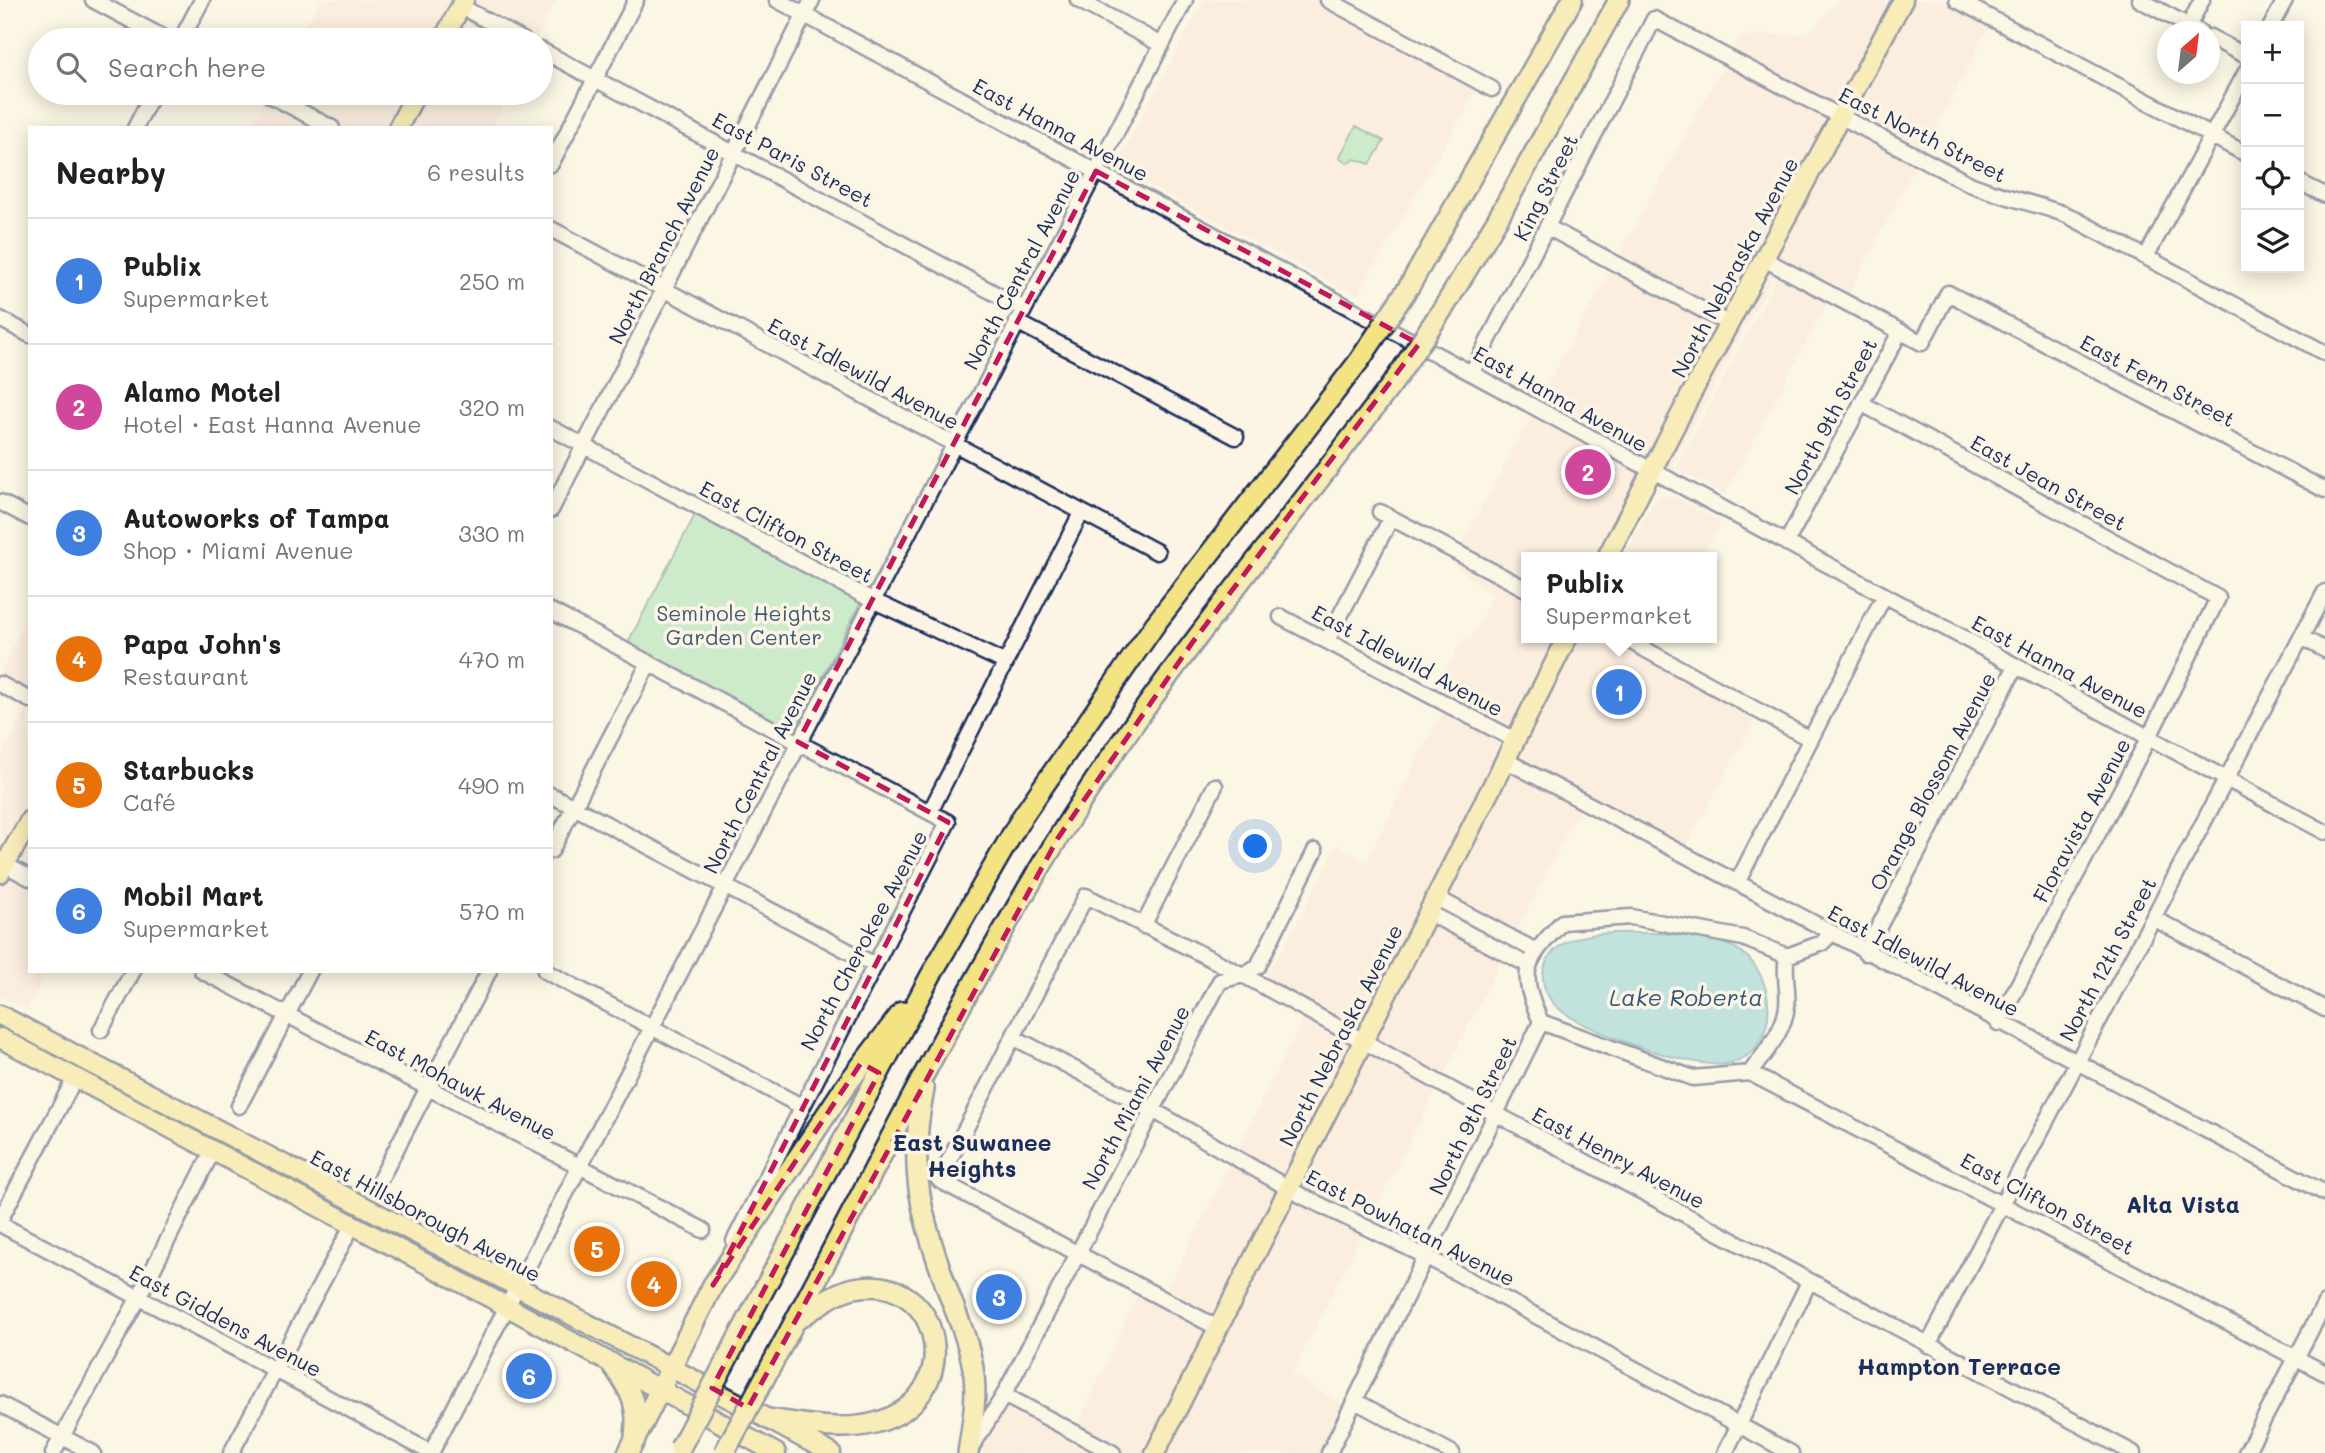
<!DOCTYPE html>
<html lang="en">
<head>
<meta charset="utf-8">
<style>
  :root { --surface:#fff; --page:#f2f2f2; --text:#202124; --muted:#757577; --line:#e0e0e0; --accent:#d1495b }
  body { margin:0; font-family:Mali,sans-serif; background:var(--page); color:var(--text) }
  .controls { position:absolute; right:21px; top:21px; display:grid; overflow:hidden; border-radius:0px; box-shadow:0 4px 18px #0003 }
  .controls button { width:63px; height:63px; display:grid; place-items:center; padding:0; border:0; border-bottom:2px solid var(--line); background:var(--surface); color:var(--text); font:35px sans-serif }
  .compass { position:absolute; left:2157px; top:21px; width:63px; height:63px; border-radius:50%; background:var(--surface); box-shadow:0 4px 18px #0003; rotate:28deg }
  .you { position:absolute; left:1256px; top:847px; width:24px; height:24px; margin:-18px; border:5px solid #fff; border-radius:50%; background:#1a73e8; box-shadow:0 0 0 10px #1a73e833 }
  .badge { display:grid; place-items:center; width:46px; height:46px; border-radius:50%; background:var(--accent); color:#fff; font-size:23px; font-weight:700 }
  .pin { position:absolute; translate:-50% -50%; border:4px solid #fff; box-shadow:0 2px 7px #0006 }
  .popup { position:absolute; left:1521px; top:552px; width:196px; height:91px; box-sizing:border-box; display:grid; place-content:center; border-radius:0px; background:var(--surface); filter:drop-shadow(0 2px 5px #0005); font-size:23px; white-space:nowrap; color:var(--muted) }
  .popup b { font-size:26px; color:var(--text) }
  .popup::after { content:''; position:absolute; left:50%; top:100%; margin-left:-14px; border:14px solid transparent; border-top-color:var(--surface) }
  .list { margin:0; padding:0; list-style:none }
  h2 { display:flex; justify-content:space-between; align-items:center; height:91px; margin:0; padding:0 28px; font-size:30px }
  h2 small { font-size:23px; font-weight:400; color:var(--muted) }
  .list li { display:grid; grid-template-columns:46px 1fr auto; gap:21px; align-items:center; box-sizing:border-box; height:126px; padding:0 28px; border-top:2px solid var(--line) }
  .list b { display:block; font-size:26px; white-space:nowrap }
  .list p { margin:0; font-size:23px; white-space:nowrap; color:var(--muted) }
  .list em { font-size:23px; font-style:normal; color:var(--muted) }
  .icon { flex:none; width:38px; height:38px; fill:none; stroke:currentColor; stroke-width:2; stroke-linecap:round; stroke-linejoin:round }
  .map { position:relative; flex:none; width:2325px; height:1453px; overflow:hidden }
  .search { position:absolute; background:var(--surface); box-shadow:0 4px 18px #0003; left:28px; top:28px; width:525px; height:77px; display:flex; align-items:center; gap:18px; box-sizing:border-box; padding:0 24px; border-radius:38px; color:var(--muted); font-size:26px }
  .panel { position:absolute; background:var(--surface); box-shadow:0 4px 18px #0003; left:28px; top:126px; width:525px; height:847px; border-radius:0px }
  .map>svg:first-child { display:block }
</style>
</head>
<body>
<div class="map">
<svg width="2325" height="1453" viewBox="0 0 2325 1453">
  <rect width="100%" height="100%" fill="#fcf5e5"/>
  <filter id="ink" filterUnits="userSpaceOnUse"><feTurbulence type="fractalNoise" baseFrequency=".0143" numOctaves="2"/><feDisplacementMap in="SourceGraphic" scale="14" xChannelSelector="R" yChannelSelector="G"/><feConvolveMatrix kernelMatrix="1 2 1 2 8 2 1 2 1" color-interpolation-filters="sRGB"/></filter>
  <g filter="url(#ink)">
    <path fill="#fbe4d8" d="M321,0H457L437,40H297Z
      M470,0H556L536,40L468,3Z
      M1204,0H1319L1479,86L1357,296L1115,167Z
      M1839,0H1897L1839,108L1731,52L1740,36L1808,34Z
      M1909,0H1943L1990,25L1923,152L1849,113Z
      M462,14L510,40H449Z
      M1725,63L1833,119L1728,316L1618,257Z
      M279,93H410L392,128H345Z
      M422,93H509L492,128H404Z
      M266,99L319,128H251Z
      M1843,124L1917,163L1847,297L1772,257Z
      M1766,267L1775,272L1673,463L1677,476L1734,504L1732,508L1659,468Z
      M1612,268L1722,327L1649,463L1538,402Z
      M1779,274L1829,300L1725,494L1679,471L1678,464Z
      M1533,413L1644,474L1601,557H1526V582L1460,547Z
      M1661,496H1673L1721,522L1702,557H1624L1655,499Z
      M1454,558L1526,596V638H1561L1513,732L1434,691L1463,639L1470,641L1493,595L1451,563Z
      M30,610V693L0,674Z
      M1573,638H1612L1756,718L1685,848L1513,757Z
      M28,706L30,809L1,858L0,759Z
      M1445,710L1508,743L1361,1035L1263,980L1286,944L1337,845L1366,863L1417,759Z
      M1507,768L1581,806L1511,942L1438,904Z
      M30,830V873L11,863Z
      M5,874L30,887V971H47L27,1010L0,996V883Z
      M1433,915L1505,953L1442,1078L1370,1039Z
      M1282,1004L1355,1045L1287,1179L1237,1150L1303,1020Z
      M1365,1050L1436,1089L1369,1222L1296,1185Z
      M1232,1161L1282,1189L1216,1320L1165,1293Z
      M1291,1196L1363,1233L1292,1374L1346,1406L1323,1453H1161Z
      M1138,1294L1211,1331L1149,1453H1126L1077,1427Z
      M1005,1403L1100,1453H976Z"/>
    <path fill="#96deac" stroke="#588685" stroke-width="2" d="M1356,126L1384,141L1370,164L1355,159L1348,163L1339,158Z
      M696,513L861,601L793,735L626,646Z"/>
    <path fill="#7acbd2" stroke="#548da4" stroke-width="2" d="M1656,933C1682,935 1712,936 1735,948C1777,970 1783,1048 1732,1063C1700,1073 1583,1031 1558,1008C1549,1000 1542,987 1543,975C1549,924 1621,934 1656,933Z"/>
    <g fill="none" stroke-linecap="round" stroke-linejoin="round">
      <defs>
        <path id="minor" d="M93,0L168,40
          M777,0L2325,832
          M1078,0L1162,45
          M1328,0L1492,89
          M1957,0L2246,154
          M2140,0L2200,32
          M460,6L523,40
          M2189,25L2202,0
          M2271,26L2285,0
          M2210,37L2246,56
          M181,40L202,0
          M541,50L1024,309
          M266,93L332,128
          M135,128L153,93
          M551,164L636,0
          M2299,182L2325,195
          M1549,228L1729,324
          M551,229L1157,552
          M2146,257L2246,72
          M1764,259L1922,343L1948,293L2325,490
          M0,319L30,335
          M1017,322L1236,437
          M1472,372L1654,19L1970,184C2002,197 2035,203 2067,215L2325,353
          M1861,403L2218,598L2149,737L1998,1023
          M551,428L872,600L1006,663
          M0,502L30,518
          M551,510L812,0
          M1380,512L1526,589
          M1786,543L1900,332
          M551,611L948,822L734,1241
          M1281,617L1515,740
          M2301,637L2325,650
          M1624,638L1810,739
          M1327,641L1391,518
          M0,684L30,700
          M1505,760L2325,1193
          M551,795L873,964
          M930,812L1081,513
          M551,851L649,663
          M0,862L30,878
          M1737,883L1884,596
          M1435,897L1536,951
          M1427,912L1528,965
          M2153,918L2325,1009
          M1143,926L1215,786
          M1865,953L2016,666
          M1787,956C1783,973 1789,989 1787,1006C1784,1032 1765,1052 1750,1073L1693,1078L1541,1022C1518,970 1524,963 1562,922L1631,917L1743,938L1787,956L1822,943L1830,935
          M202,971L703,1230
          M545,971L801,1106
          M101,1030L133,971
          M1013,1037L1151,1109L1302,1196L1425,1256L1791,1453
          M1750,1073L2325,1373
          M239,1106L310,971
          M381,1178L489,971
          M0,1220L75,1078
          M0,1224L432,1453
          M1218,1328L939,1180L1086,896L1243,975L1496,1114L2133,1453
          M1928,1345L2325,592
          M1004,1395L1113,1453
          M1355,1401L1452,1453
          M0,1404L93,1453
          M971,1448L1004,1395L1220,981L1243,975L1258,966L1315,851
          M53,1453L139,1297L213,1150
          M231,1453L352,1226
          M431,1453L1185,0
          M1329,1453L1541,1022
          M1725,1453L1809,1282
          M2246,1453L2325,1303"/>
        <path id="major" d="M443,40L464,0
          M398,128L416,93
          M1607,557L1698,381L1903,0
          M0,873L30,820
          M0,1015C277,1162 556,1305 831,1453
          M0,1038L506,1306L776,1453
          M1155,1453L1567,638"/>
        <path id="highway" d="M1410,285L1572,0
          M1446,304L1497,220L1619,0
          M924,1090C906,1173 923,1220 950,1297C959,1320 969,1344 973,1368C978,1396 972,1425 968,1453
          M735,1344L931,975L1022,817L1156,623L1359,361
          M611,1363C628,1386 640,1405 635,1435
          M772,1364C866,1189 953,1008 1058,838C1158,676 1282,532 1395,380
          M768,1419C803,1424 841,1432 875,1423C969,1398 943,1270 854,1288C834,1292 815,1308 798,1319
          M628,1453L713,1285L844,1088L902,1012"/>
      </defs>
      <use href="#minor" stroke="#1b2f5e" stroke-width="19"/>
      <use href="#major" stroke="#1b2f5e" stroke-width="23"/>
      <use href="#highway" stroke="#1b2f5e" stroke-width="24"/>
      <use href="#minor" stroke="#fcf5e5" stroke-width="14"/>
      <use href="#major" stroke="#f4e382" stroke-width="18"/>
      <use href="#highway" stroke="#f4e382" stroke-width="19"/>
      <defs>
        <path id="highway-bridge" d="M1359,361L1410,285
          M1395,380L1446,304
          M680,1448L735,1344
          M724,1453L772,1364"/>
      </defs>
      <use href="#highway-bridge" stroke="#1b2f5e" stroke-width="24" stroke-linecap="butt"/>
      <use href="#highway-bridge" stroke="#f4e382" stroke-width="19"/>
    </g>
  </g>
  <path d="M0 0H2325V1453H0ZM1096,171L1419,344L1192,643L1058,838L748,1408L712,1388L879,1073L861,1063L713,1285L948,822L798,742Z" fill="#fcf5e5" fill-opacity=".55" fill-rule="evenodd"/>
  <path fill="none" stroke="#c2185b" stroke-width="5" stroke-dasharray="14 9" stroke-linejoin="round" d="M1096,171L1419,344L1192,643L1058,838L748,1408L712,1388L879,1073L861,1063L713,1285L948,822L798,742Z"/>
  <g text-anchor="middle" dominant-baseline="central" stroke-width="7" stroke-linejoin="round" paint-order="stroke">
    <g font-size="21" fill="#1b2f5e" stroke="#fcf5e5">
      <text transform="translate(1061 129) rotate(28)">East Hanna Avenue</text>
      <text transform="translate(1923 134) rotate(27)">East North Street</text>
      <text transform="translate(793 159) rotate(28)">East Paris Street</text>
      <text transform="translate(1545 187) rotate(-63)">King Street</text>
      <text transform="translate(663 245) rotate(-63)">North Branch Avenue</text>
      <text transform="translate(1734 267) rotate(-62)">North Nebraska Avenue</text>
      <text transform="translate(1021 269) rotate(-62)">North Central Avenue</text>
      <text transform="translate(864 373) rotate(28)">East Idlewild Avenue</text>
      <text transform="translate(2158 380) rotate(28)">East Fern Street</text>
      <text transform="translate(1561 398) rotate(29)">East Hanna Avenue</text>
      <text transform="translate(1830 416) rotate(-62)">North 9th Street</text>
      <text transform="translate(2049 482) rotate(29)">East Jean Street</text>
      <text transform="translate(787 531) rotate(28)">East Clifton Street</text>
      <text transform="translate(1408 660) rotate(28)">East Idlewild Avenue</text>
      <text transform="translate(2060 666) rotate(28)">East Hanna Avenue</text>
      <text transform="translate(759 772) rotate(-63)">North Central Avenue</text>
      <text transform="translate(1932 781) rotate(-62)">Orange Blossom Avenue</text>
      <text transform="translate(2081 820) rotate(-62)">Floravista Avenue</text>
      <text transform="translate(863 940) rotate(-62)">North Cherokee Avenue</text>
      <text transform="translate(2107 959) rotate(-62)">North 12th Street</text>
      <text transform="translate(1924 960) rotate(28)">East Idlewild Avenue</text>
      <text transform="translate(1340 1035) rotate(-63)">North Nebraska Avenue</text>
      <text transform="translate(461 1084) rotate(28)">East Mohawk Avenue</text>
      <text transform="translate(1135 1097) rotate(-62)">North Miami Avenue</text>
      <text transform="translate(1472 1115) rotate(-64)">North 9th Street</text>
      <text transform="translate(1619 1157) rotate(28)">East Henry Avenue</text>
      <text transform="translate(2048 1203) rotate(28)">East Clifton Street</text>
      <text transform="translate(426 1215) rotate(28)">East Hillsborough Avenue</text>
      <text transform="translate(1411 1227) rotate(27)">East Powhatan Avenue</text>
      <text transform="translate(226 1320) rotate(28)">East Giddens Avenue</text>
    </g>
    <g font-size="21" fill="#3a5b72" stroke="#fcf5e5">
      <text x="744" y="612">Seminole Heights<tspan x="744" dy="24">Garden Center</tspan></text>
    </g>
    <g font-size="23" font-style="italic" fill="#33567b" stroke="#fcf5e5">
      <text x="1686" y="997">Lake Roberta</text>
    </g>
    <g font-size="23" font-weight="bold" fill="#1b2f5e" stroke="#fcf5e5">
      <text x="972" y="1142">East Suwanee<tspan x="972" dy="26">Heights</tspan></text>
      <text x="2183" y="1204">Alta Vista</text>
      <text x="1959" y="1366">Hampton Terrace</text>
    </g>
  </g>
</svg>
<div class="controls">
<button>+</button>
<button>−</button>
<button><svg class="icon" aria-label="locate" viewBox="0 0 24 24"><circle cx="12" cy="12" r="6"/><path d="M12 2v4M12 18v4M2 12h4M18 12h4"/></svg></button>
<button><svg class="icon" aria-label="layers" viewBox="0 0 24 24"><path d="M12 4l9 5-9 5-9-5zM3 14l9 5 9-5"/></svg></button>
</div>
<svg class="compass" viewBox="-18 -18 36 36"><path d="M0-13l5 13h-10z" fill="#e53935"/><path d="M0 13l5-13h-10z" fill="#757577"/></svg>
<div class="you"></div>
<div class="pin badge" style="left:1619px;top:692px;background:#3f7fe0">1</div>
<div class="popup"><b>Publix</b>Supermarket</div>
<div class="pin badge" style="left:1588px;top:472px;background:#d1479c">2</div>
<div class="pin badge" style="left:999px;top:1297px;background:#3f7fe0">3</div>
<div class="pin badge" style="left:654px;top:1284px;background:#e8710a">4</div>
<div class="pin badge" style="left:597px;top:1249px;background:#e8710a">5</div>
<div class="pin badge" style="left:529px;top:1376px;background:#3f7fe0">6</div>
<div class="search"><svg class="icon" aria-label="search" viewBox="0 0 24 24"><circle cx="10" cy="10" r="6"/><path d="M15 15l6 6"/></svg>Search here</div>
<section class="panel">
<h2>Nearby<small>6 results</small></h2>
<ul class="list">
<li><span class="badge" style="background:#3f7fe0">1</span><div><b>Publix</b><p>Supermarket</p></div><em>250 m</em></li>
<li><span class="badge" style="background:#d1479c">2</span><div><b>Alamo Motel</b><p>Hotel · East Hanna Avenue</p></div><em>320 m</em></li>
<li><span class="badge" style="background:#3f7fe0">3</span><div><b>Autoworks of Tampa</b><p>Shop · Miami Avenue</p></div><em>330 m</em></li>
<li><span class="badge" style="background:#e8710a">4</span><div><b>Papa John's</b><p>Restaurant</p></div><em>470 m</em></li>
<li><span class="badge" style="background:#e8710a">5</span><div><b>Starbucks</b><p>Café</p></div><em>490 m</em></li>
<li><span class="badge" style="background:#3f7fe0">6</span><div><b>Mobil Mart</b><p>Supermarket</p></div><em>570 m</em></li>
</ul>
</section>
</div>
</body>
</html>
